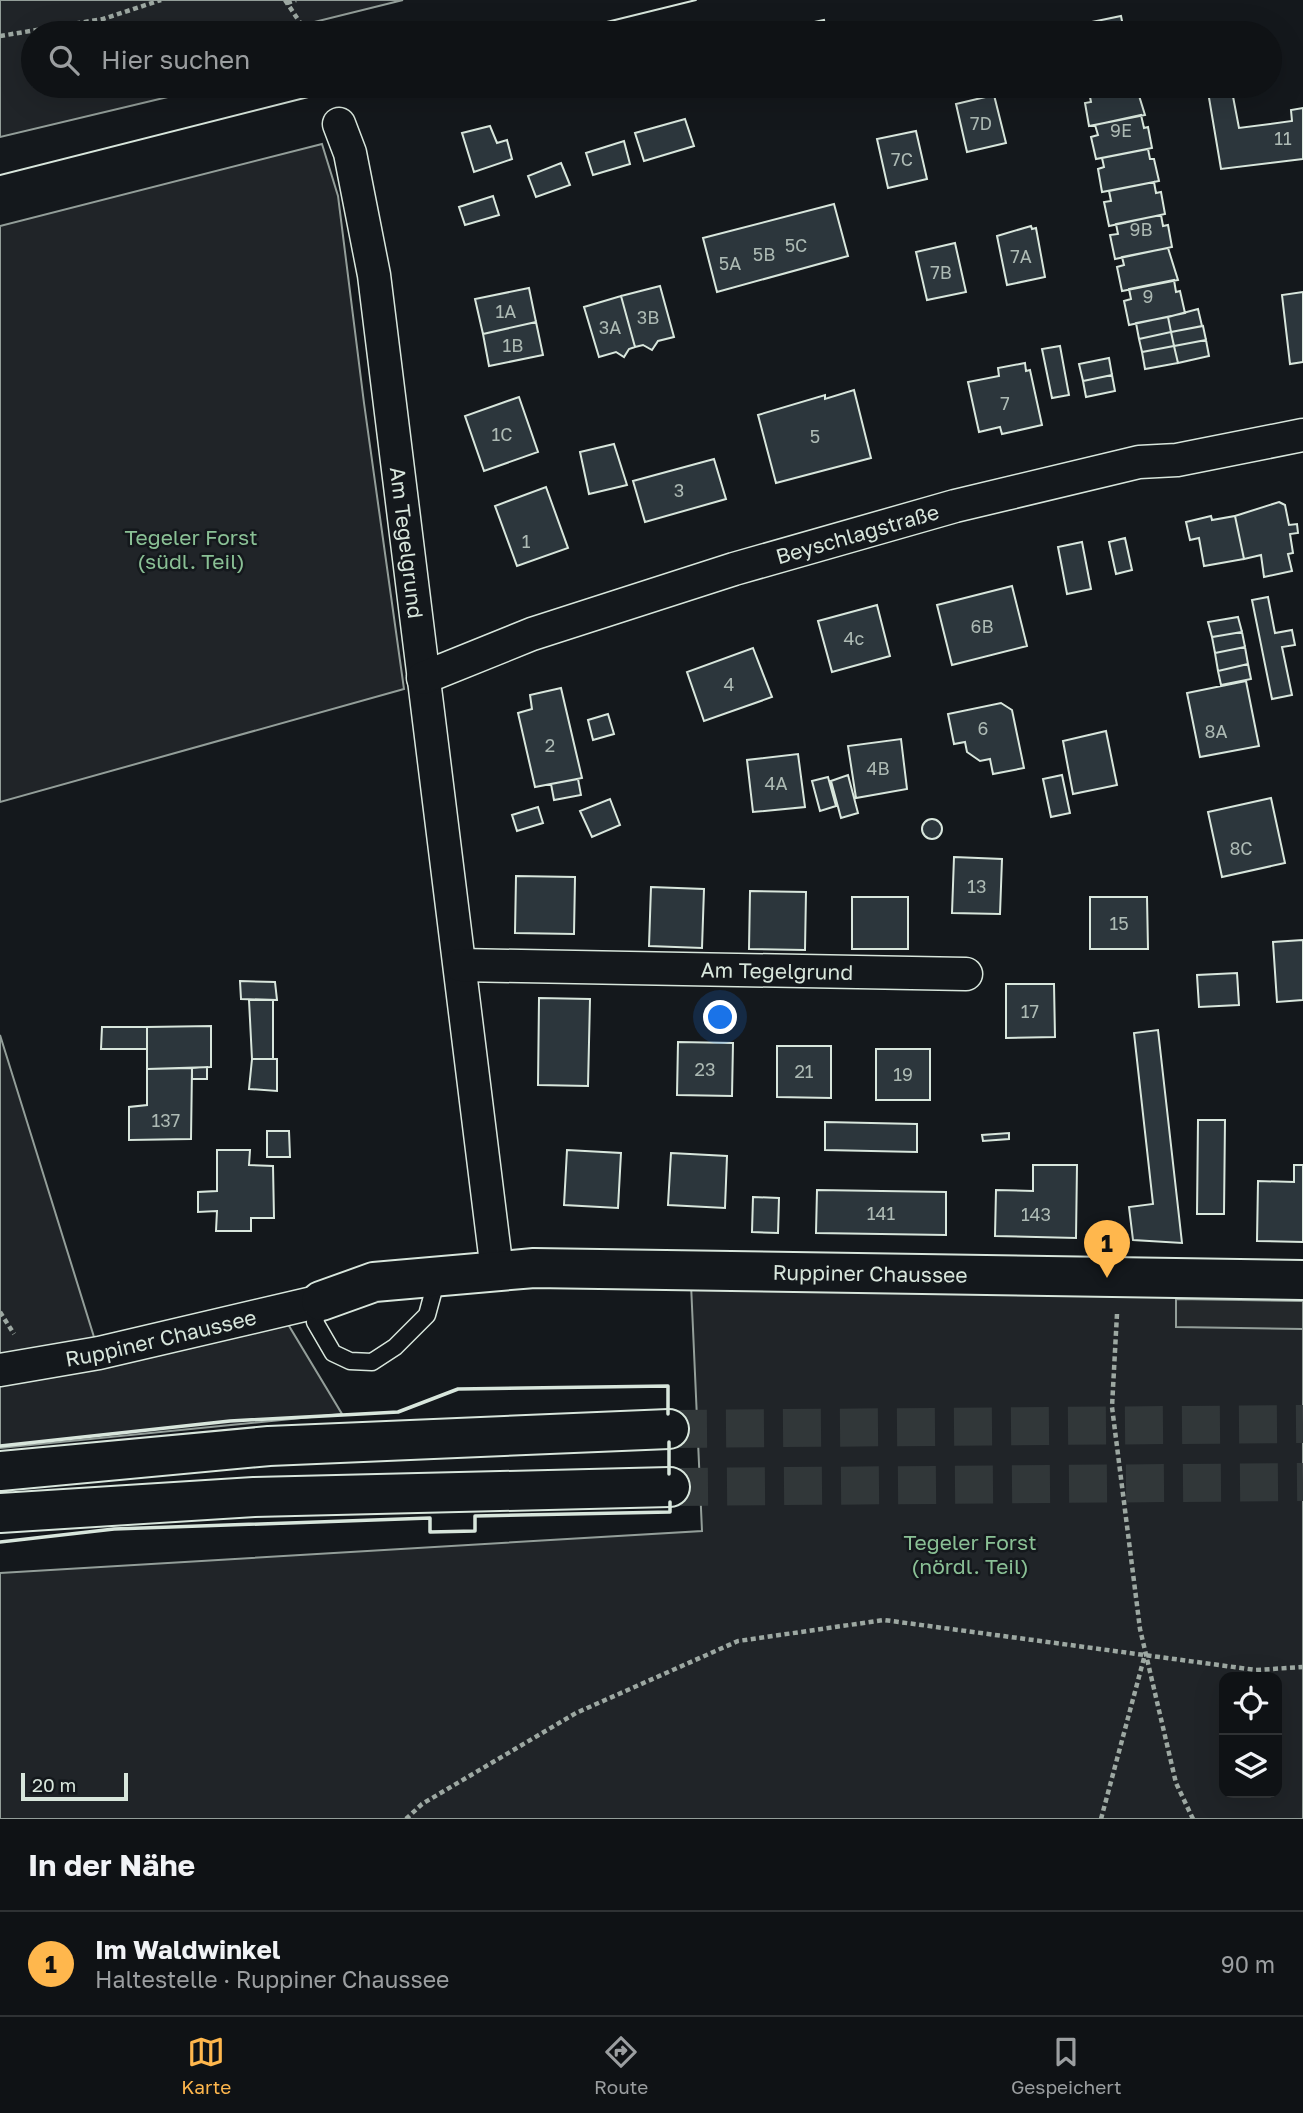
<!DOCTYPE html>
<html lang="de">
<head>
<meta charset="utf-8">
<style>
  :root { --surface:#0f1215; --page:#1d2022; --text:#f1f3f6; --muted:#9b9ea0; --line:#2f3234; --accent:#ffb74d }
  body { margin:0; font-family:"Golos Text",sans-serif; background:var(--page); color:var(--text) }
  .controls { position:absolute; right:21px; bottom:21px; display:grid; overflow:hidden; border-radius:14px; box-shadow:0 7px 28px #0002 }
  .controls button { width:63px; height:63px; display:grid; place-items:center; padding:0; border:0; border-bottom:2px solid var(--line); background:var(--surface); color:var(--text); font:35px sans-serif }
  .scale { position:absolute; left:21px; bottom:18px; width:107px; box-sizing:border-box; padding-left:7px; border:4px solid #d8e6dc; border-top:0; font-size:19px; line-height:24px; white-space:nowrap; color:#d8e6dc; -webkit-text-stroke:5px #14181c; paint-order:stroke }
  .you { position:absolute; left:721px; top:1018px; width:24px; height:24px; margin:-18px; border:5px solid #fff; border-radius:50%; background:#1a73e8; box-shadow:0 0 0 10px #1a73e833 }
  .badge { display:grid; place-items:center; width:46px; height:46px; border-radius:50%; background:var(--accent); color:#111; font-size:23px; font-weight:700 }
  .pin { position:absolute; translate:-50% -58px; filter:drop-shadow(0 2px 4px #0008) }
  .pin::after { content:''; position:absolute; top:37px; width:24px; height:21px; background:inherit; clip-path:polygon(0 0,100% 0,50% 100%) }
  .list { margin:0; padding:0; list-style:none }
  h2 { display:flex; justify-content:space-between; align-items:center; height:91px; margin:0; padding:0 28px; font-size:30px }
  h2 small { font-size:23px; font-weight:400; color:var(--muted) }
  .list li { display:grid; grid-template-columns:46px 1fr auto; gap:21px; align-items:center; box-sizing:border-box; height:105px; padding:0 28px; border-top:2px solid var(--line) }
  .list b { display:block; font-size:26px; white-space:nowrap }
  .list p { margin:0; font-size:23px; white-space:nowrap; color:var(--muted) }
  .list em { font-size:23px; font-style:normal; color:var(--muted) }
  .icon { flex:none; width:38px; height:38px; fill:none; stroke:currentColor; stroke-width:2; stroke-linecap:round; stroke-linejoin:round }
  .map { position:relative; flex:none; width:1303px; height:1819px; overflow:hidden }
  .search { position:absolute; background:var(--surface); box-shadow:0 7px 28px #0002; left:21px; right:21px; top:21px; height:77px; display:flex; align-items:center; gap:18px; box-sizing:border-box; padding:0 24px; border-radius:38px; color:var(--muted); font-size:26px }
  .sheet { height:196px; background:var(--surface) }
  nav { display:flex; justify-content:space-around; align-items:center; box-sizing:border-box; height:98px; border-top:2px solid var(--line); background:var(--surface); font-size:19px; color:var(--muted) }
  nav a { display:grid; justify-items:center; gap:4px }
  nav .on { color:var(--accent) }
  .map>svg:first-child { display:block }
</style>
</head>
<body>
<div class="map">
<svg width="1303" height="1819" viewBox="0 0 1303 1819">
  <rect width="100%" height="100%" fill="#14181c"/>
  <path fill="#202428" stroke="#939e99" stroke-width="2" fill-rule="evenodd" d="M0,0H403L270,33H33V86H214L0,137Z
    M322,144L338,196L364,403L404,689L0,802V226Z
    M0,1035L99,1353L280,1311L342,1414L0,1448Z
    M691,1284L1303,1296V1819H0V1573L702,1531ZM1224,1677H1277V1793H1224Z"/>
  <path fill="#24282b" stroke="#939e99" stroke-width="2" d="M1176,1299L1303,1301V1329L1176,1327Z"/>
  <path fill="#2c363c" stroke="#d8e6dc" stroke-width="2" d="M1121,16L1124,31L1128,33H1078L1077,25Z
    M824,20L827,33H802L800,25Z
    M1082,86H1119L1083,93Z
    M1119,86H1136L1145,115L1089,126L1085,103L1091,102L1089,92Z
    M1207,86H1231L1239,128L1292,121L1291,110L1303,108V159L1221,169Z
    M994,95L1006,143L967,152L956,104Z
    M1141,115L1144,128L1148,127L1152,148L1096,159L1091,137L1098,135L1095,125Z
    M685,119L694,146L644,161L635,133Z
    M490,126L497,143L507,140L512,159L474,172L462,133Z
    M916,131L927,179L888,188L877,139Z
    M624,141L630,164L593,175L586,153Z
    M1148,149L1150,159H1154L1159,181L1102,192L1098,169L1104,167L1102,158Z
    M561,163L570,185L536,197L528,176Z
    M1154,182L1156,193L1161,192L1165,214L1109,226L1104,202L1111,201L1109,191Z
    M493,196L499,215L465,225L459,207Z
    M834,204L848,256L717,292L703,238Z
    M1161,215L1163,226L1168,225L1172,247L1115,259L1110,235L1118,234L1116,224Z
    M1031,226L1032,229L1036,228L1045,277L1007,285L997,236Z
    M955,243L966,292L927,300L916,252Z
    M1168,248L1178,280L1122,291L1117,267L1124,265L1122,257Z
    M1174,280L1176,292L1180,291L1185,313L1129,325L1124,301L1131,299L1129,289Z
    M660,286L674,337L658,341L652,350L643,345L635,347L621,296Z
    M529,288L536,322L483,334L475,299Z
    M1303,292V362L1290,364L1282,295Z
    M621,296L635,347L629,349L624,357L616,352L599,357L584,307Z
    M1198,309L1202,326L1171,332L1168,317Z
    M1168,317L1171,332L1139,339L1136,323Z
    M536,322L543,355L489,366L483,334Z
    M1203,326L1206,340L1174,346L1171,332Z
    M1171,332L1174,346L1142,352L1139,339Z
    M1206,340L1209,356L1178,363L1174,346Z
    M1060,346L1069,395L1052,398L1042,349Z
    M1174,346L1178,363L1145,369L1142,352Z
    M1109,358L1112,375L1083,381L1079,364Z
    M1025,363L1026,371L1030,370L1042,425L1002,434L1000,427L979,432L968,382L999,376L998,368Z
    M1112,375L1115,391L1086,397L1083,381Z
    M854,390L871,458L776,483L758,415L825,395V399Z
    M519,397L538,452L484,471L465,416Z
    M614,444L627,485L589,494L580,452Z
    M714,459L726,499L645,522L633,481Z
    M546,487L568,548L517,566L495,506Z
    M1279,502L1285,505L1289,525L1297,524L1298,533L1290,534L1293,553L1288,554L1292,571L1264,577L1261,555L1244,559L1235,516Z
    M1211,516L1212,520L1235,516L1244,559L1204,566L1199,538L1190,540L1186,522Z
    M1125,538L1132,570L1116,574L1109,542Z
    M1082,542L1091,589L1067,594L1058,547Z
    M1012,586L1027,646L952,665L937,605Z
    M1268,597L1275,633L1292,630L1295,645L1282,647L1292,695L1272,699L1252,600Z
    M877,605L890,656L832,672L818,621Z
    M1238,617L1242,632L1212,637L1208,622Z
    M1242,632L1245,647L1215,653L1212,637Z
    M1245,647L1248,664L1218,671L1215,653Z
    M753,648L772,697L704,721L687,672Z
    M1248,664L1251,679L1221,685L1218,671Z
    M1246,681L1259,746L1200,757L1187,693Z
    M561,688L582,778L535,787L518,713L532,709L530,695Z
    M1001,703L1012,710L1024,768L993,774L990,759L980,761L967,752L965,742L954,744L948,714Z
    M608,714L614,734L593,740L588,720Z
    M1106,731L1117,785L1073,794L1063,741Z
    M901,739L907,789L856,798L848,746Z
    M798,754L805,807L753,812L747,760Z
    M848,775L858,813L841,818L831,781Z
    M1062,775L1070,813L1051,817L1043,779Z
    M828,777L836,806L820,811L812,781Z
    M578,779L581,795L554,800L551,784Z
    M1271,798L1285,863L1222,877L1208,812Z
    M610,799L620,825L592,837L580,811Z
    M538,807L543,823L517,831L512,815Z
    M922 829a10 10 0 1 1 20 0a10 10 0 1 1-20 0Z
    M954,857L1002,859L1000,914L952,913Z
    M516,876L575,877L574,934L515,933Z
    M651,887L704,889L702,948L649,946Z
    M750,891L806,892L805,950L749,949Z
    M852,897H908V949H852Z
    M1090,897H1147L1148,949H1090Z
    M1303,940V1000L1277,1002L1273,942Z
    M1237,973L1239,1005L1199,1007L1197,975Z
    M240,981L275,982L277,1000L241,999Z
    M1006,984H1054L1055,1037L1006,1038Z
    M539,998L590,999L588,1086L538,1085Z
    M249,1000H273V1059H252Z
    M211,1026V1067L147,1069V1027Z
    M102,1027H147V1049H101Z
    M1158,1030L1182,1243L1133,1240L1129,1207L1153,1204L1134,1033Z
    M678,1042L733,1043L732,1096L677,1095Z
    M777,1046H831V1098L777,1097Z
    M876,1049H930V1100H876Z
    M252,1059H277V1091L249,1089Z
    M207,1067V1079H192V1068Z
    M192,1068L191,1139L129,1140V1107L147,1105V1069Z
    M1198,1120H1225L1224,1214H1197Z
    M825,1122L917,1124V1152L825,1150Z
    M267,1131H289L290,1157H267Z
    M1009,1133V1139L983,1141L982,1135Z
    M217,1150H250L249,1165L273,1166L274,1218H251V1231H216L217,1211L198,1212V1192L217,1191Z
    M567,1150L621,1153L618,1208L564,1205Z
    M671,1153L727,1156L725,1208L668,1205Z
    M1033,1165H1077L1076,1238L995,1236L996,1190L1033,1191Z
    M1294,1165H1303V1242L1257,1241L1258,1181L1294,1182Z
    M817,1190L946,1192V1235L816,1233Z
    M753,1197L779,1198L778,1233L752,1232Z"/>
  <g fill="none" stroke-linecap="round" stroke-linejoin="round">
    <path stroke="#313739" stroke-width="38" stroke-dasharray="38 19" stroke-linecap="butt" d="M669,1429L1303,1424
      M670,1487L1303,1482"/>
    <defs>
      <path id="service" d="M321,1301L315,1322L333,1353L350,1361L372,1362L395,1347L427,1315L437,1278"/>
      <g id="minor">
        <path id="s1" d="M339,124L350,153L374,275L497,1271"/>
        <path id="s2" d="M423,678L532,634L734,569L955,506L1139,462L1177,460L1303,435"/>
        <path id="s3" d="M460,965L966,974"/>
        <path id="s4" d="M0,1370L99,1353L321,1301"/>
      </g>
      <g id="tertiary">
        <path id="s5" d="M321,1301L374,1282L534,1268L1303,1280"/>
      </g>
      <path id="motorway" d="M0,1471L269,1446L669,1429
        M0,1513L254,1497L670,1487"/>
    </defs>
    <use href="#service" stroke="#d8e6dc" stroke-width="19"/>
    <use href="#minor" stroke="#d8e6dc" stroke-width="35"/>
    <use href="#tertiary" stroke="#d8e6dc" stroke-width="42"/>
    <use href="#motorway" stroke="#d8e6dc" stroke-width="42"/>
    <path stroke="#9da8a2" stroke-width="4.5" stroke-dasharray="5 3.5" stroke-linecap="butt" d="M285,0L307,33
      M287,3L296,0
      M0,36L103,19L161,0
      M0,1312L14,1334
      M1117,1314L1112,1407L1140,1629L1176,1783L1193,1819
      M406,1819L422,1804L576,1713L738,1641L884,1620L1256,1670L1303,1667
      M1101,1819L1144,1658"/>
    <use href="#service" stroke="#14181c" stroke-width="16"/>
    <use href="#minor" stroke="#14181c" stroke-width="32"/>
    <use href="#tertiary" stroke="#14181c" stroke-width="38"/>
    <use href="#motorway" stroke="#14181c" stroke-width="38"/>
    <path stroke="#d8e6dc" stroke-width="2" d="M562,33L696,0
      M0,175L352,86"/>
    <path stroke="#d8e6dc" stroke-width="3.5" d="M669,1442V1474
      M0,1446L230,1421L398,1412L458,1389L668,1386V1414
      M0,1542L114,1529L430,1518V1532L475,1531V1516L670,1512V1502"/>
  </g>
  <g text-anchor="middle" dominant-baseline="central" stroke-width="5" stroke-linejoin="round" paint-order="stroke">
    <g font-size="18" fill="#adbab4">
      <text x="981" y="123">7D</text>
      <text x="1121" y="130">9E</text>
      <text x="1283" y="138">11</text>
      <text x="902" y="159">7C</text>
      <text x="1141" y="229">9B</text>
      <text x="796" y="245">5C</text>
      <text x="764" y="254">5B</text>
      <text x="1021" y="256">7A</text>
      <text x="730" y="263">5A</text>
      <text x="941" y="272">7B</text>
      <text x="1148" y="296">9</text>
      <text x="506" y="311">1A</text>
      <text x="648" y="317">3B</text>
      <text x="610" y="327">3A</text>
      <text x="513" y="345">1B</text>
      <text x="1005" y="403">7</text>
      <text x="502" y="434">1C</text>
      <text x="815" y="436">5</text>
      <text x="679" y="490">3</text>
      <text x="526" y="541">1</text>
      <text x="982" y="626">6B</text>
      <text x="854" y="638">4c</text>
      <text x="729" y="684">4</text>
      <text x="983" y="728">6</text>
      <text x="1216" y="731">8A</text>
      <text x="550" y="745">2</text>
      <text x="878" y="768">4B</text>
      <text x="776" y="783">4A</text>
      <text x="1241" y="848">8C</text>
      <text x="977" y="886">13</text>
      <text x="1119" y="923">15</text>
      <text x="1030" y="1011">17</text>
      <text x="705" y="1069">23</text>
      <text x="804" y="1071">21</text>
      <text x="903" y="1074">19</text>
      <text x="166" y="1120">137</text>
      <text x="881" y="1213">141</text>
      <text x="1036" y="1214">143</text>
    </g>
    <g font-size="21" fill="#d8e6dc" stroke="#14181c">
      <text stroke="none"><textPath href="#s2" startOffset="458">Beyschlagstraße</textPath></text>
      <text stroke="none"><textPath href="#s1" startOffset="425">Am Tegelgrund</textPath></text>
      <text stroke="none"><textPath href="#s3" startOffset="317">Am Tegelgrund</textPath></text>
      <text stroke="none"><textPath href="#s5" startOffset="553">Ruppiner Chaussee</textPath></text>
      <text stroke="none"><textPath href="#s4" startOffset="164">Ruppiner Chaussee</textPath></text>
    </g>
    <g font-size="21" fill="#8ac095" stroke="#14181c">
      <text x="191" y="537">Tegeler Forst<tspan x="191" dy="24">(südl. Teil)</tspan></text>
      <text x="970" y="1542">Tegeler Forst<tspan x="970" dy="24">(nördl. Teil)</tspan></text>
    </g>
  </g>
</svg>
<div class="controls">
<button><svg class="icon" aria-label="locate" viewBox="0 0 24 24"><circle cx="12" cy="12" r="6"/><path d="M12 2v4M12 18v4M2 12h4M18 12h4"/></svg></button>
<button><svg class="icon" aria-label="layers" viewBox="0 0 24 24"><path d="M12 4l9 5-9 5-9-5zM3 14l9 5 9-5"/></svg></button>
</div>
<div class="scale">20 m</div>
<div class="you"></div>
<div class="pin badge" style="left:1107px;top:1278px">1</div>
<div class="search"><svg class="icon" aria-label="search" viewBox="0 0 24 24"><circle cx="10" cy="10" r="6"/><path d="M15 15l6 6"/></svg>Hier suchen</div>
</div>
<section class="sheet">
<h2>In der Nähe<small></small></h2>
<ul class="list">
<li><span class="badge">1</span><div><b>Im Waldwinkel</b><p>Haltestelle · Ruppiner Chaussee</p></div><em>90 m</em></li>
</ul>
</section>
<nav>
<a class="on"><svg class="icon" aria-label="map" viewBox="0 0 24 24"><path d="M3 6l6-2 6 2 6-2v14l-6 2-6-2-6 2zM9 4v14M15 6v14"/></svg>Karte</a>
<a><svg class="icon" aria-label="directions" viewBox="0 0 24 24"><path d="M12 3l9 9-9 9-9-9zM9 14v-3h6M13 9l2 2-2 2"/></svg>Route</a>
<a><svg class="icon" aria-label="saved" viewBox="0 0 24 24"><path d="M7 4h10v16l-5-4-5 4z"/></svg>Gespeichert</a>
</nav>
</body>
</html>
